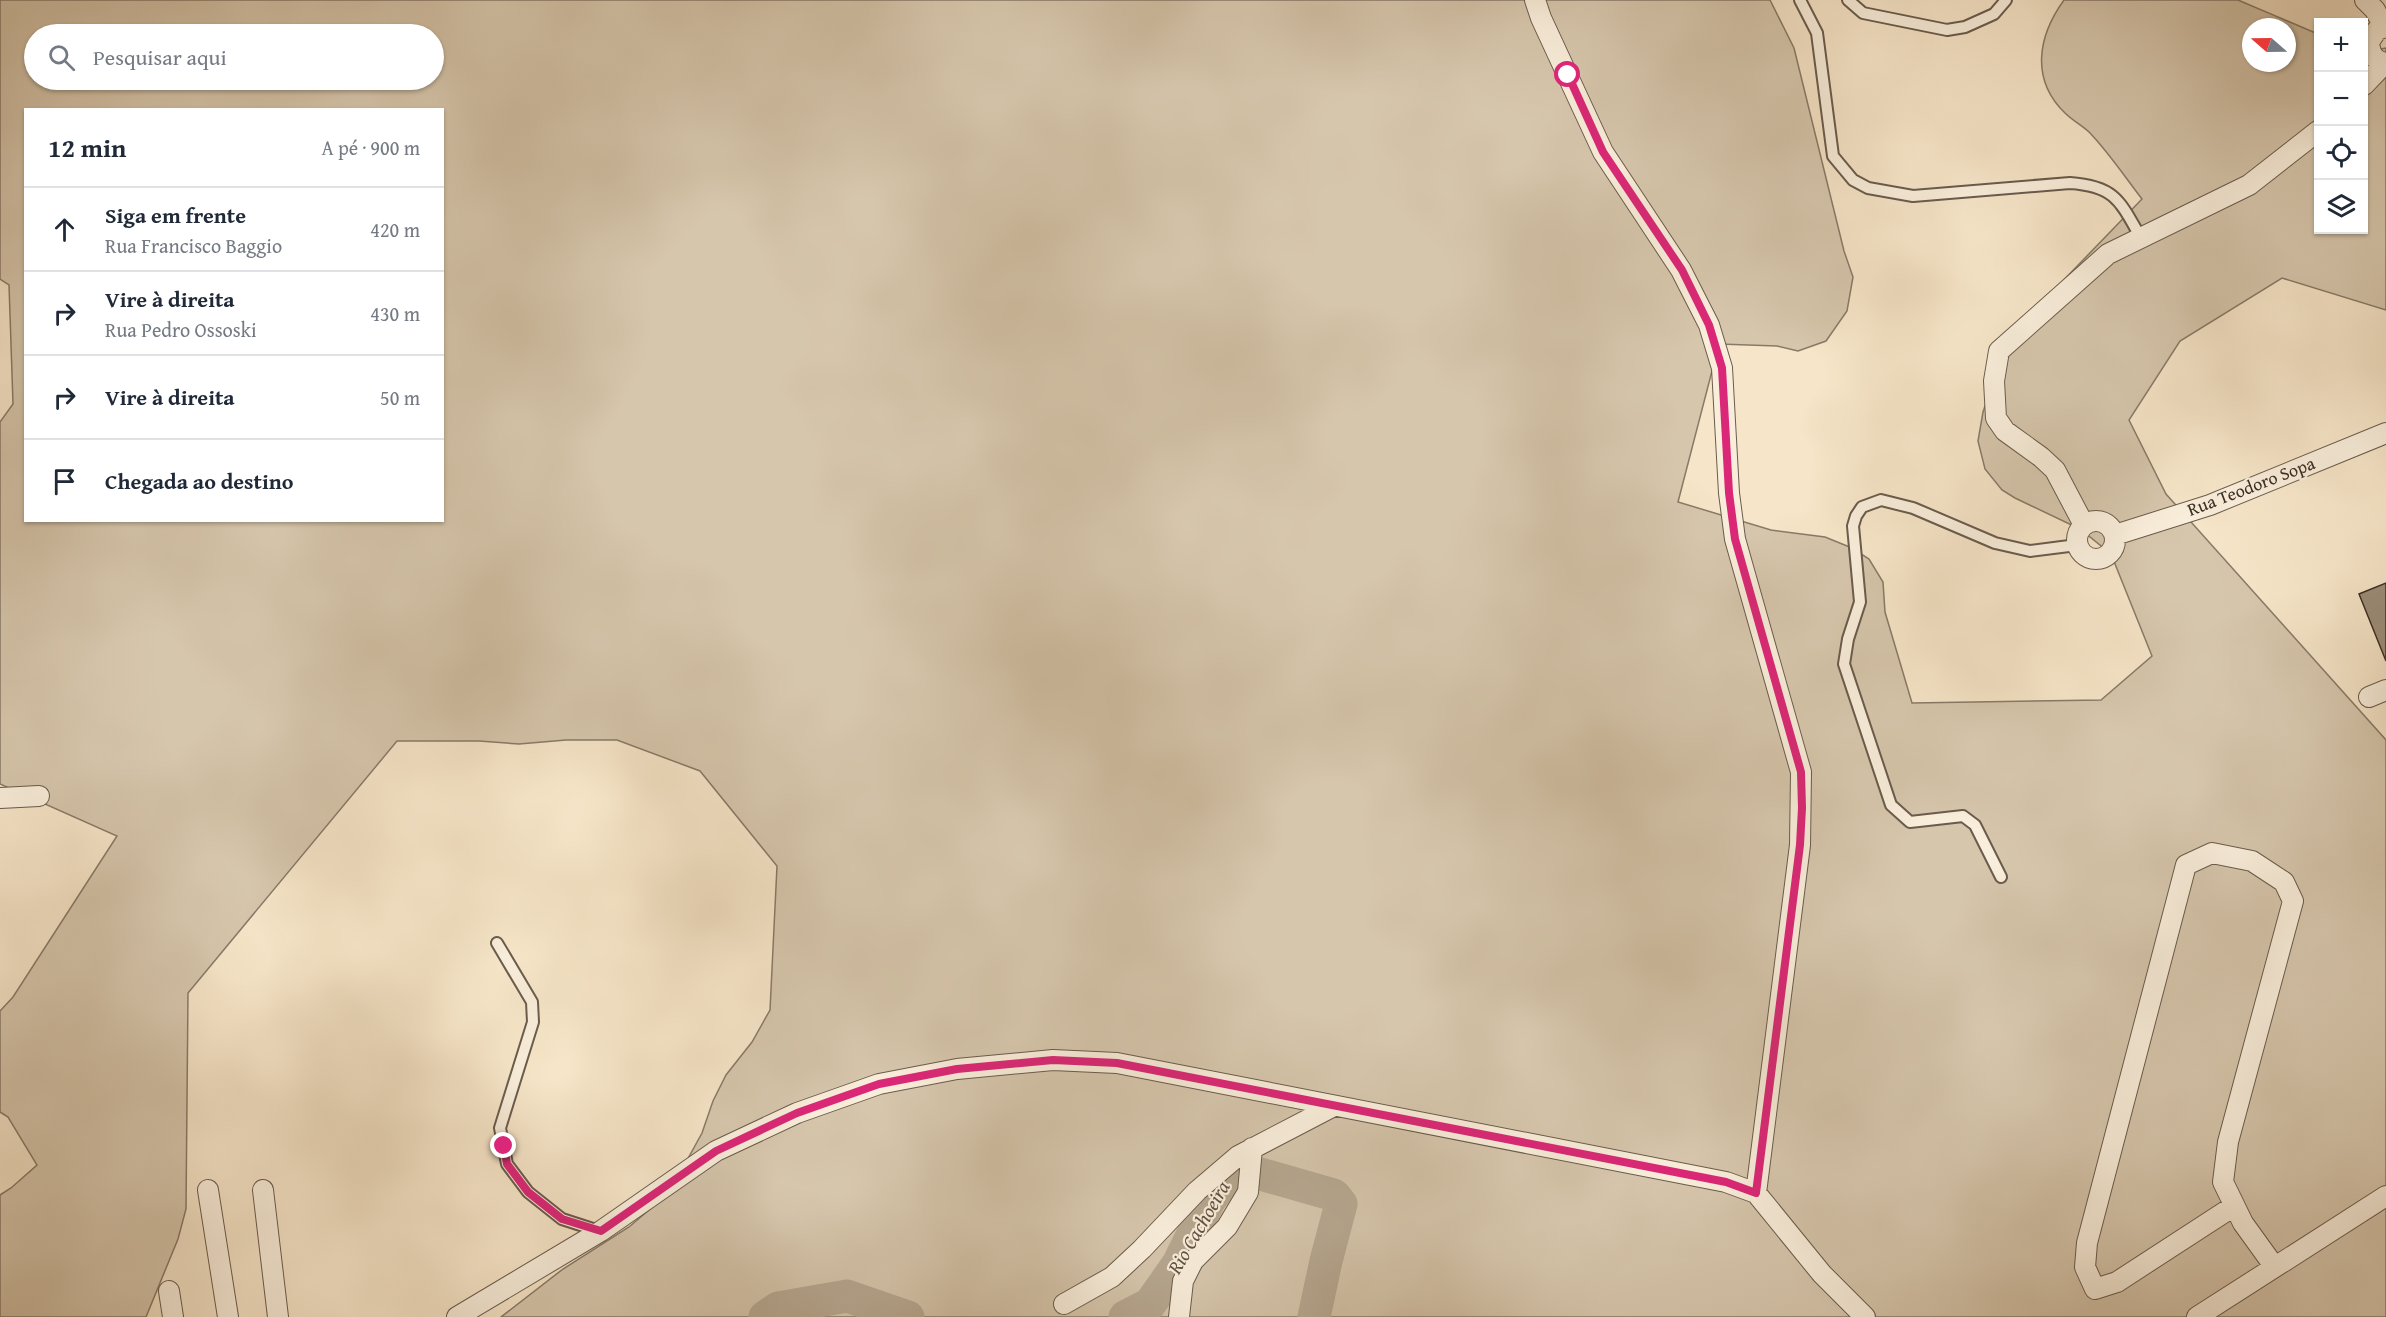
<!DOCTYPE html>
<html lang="pt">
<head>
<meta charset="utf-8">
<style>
  :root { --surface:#fff; --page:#f2f2f3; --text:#1f2937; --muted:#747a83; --line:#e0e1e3 }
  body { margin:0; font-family:"Gentium Book Plus",serif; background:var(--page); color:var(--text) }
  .controls { position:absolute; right:18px; top:18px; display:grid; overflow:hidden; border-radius:0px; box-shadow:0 2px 4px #0004 }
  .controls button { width:54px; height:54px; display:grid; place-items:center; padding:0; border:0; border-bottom:2px solid var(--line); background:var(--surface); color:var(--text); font:30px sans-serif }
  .compass { position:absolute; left:2242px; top:18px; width:54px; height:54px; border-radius:50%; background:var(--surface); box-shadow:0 2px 4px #0004; rotate:290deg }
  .stop { position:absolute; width:18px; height:18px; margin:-14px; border:4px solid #db2777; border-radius:50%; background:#fff }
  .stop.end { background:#db2777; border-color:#fff; box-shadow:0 2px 6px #0008 }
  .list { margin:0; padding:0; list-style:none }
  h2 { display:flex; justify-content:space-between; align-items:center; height:78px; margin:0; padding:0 24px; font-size:26px }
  h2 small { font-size:20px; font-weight:400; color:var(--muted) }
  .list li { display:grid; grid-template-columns:39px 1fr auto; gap:18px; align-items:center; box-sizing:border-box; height:84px; padding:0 24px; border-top:2px solid var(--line) }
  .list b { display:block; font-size:22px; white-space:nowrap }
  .list p { margin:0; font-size:20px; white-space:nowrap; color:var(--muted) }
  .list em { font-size:20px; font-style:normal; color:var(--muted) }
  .icon { flex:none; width:33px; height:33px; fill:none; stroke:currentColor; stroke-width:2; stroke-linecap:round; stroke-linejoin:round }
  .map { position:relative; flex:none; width:2386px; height:1317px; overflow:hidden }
  .search { position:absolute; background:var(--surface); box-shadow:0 2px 4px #0004; left:24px; top:24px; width:420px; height:66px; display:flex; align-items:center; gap:15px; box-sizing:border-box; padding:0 21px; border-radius:33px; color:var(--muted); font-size:22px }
  .panel { position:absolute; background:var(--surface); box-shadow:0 2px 4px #0004; left:24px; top:108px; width:420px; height:414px; border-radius:0px }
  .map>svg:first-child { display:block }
</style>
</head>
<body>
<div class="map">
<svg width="2386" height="1317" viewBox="0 0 2386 1317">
  <rect width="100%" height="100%" fill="#f6e5c8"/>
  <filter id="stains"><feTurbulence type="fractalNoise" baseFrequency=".00333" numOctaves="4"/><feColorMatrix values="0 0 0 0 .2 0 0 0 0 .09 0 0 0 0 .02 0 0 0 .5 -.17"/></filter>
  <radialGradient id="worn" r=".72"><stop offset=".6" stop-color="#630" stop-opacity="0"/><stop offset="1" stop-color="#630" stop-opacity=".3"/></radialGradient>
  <path fill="#d6c6ac" stroke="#887a68" stroke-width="1.5" fill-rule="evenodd" d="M0,0H1770L1794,48L1844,251L1853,277L1847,311L1826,341L1798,351L1777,346L1719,344L1678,502L1771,530L1825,537L1852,548L1869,559L1883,582L1885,612L1912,703L2101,700L2152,656L2111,554L2080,529L2015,498L2002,490L1985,469L1978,441L1983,412L1996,374L2028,317L2142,199C2125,177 2109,153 2090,133C2083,126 2073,121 2065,113C2030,79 2038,36 2064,0H2238L2318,34V230H2364V52L2386,48V310L2282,278L2180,341L2129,420L2166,494L2386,740V1317H501L563,1269L629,1227L669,1193L702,1133L713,1101L726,1075L752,1042L770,1010L777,866L700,771L617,740H566L519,744L479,741H397L188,993L186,1209L178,1239L146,1317H0V1195L11,1188L37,1165L8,1117L0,1112V1011L13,997L117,836L0,784V422L13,404L9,285L0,279ZM2251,27H2287V63H2251ZM34,34H434V80H34ZM26,110H442V520H26Z"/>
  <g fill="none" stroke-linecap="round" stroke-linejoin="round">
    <path stroke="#b6a790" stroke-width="33" d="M765,1317L778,1308L847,1296L908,1317
      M1125,1317L1150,1304L1178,1264L1209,1201L1232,1170L1243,1169L1334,1195L1341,1204L1326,1261L1314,1317"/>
  </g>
  <path fill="#9c8d79" stroke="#3b2e24" stroke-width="1.5" d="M2386,583V661L2359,594Z"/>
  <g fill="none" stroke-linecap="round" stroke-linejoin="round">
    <defs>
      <path id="lane" d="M1800,0L1817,33L1833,156L1853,180L1868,188L1913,196L2070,183C2115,186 2120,201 2141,238
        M1848,0L1863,13L1947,30L1965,27L1994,14L2006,0
        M2001,877L1975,825L1963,816L1910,822L1891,805L1844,664L1848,639L1860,602L1853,526L1856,516L1862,507L1881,500L1913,508L1995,543L2030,551L2077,545
        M497,943L532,1002L533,1022L500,1128L507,1164L528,1192L562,1219L599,1231"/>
      <path id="street" d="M1535,0L1541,18L1603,152L1681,270L1709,325L1722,368L1729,493L1735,539L1801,772L1800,845L1756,1193
        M2365,0L2375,10L2384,27
        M2386,27L2377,30L2369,42C2370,54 2374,61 2386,63
        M2364,85L2385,63
        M2077 540a19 19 0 1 1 38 0a19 19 0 1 1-38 0Z
        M2084,525L2055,470L2041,457L2005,431L1996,418L1994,381L1999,351L2108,254L2249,185L2318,131
        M2115,535L2210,505L2386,433
        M2369,697L2386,690
        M0,798L39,796
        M208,1190L228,1317
        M263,1190L278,1317
        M2234,1206L2117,1282L2095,1289L2085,1267L2087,1243L2186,865L2212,853L2252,861L2284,882L2293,901L2228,1142L2223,1182L2243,1223L2274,1266
        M169,1291L173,1317
        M1064,1304L1112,1277L1142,1249L1197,1191L1238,1156L1334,1106
        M457,1317L601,1231L716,1151L797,1113L879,1084L957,1069L1053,1060L1117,1063L1726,1182L1756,1193L1822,1274L1865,1317
        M1179,1317L1183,1281L1193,1261L1227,1227L1248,1192L1252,1148
        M2197,1317L2386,1196"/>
    </defs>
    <use href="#lane" stroke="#6a5c4d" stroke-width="14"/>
    <use href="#street" stroke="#6a5c4d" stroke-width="22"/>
    <use href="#lane" stroke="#f9eedb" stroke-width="10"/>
    <use href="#street" stroke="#f9eedb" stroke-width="20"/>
  </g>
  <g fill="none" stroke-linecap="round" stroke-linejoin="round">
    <path stroke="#db2777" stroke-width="8" d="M504,1146L507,1164L528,1192L562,1219L601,1231L716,1151L797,1113L879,1084L957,1069L1053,1060L1117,1063L1726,1182L1756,1193L1800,845L1802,808L1801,772L1735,539L1729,493L1722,368L1709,325L1682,270L1603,152L1568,75"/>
  </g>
  <g text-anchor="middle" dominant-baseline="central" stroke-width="4.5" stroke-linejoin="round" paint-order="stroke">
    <g font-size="18" fill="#3b2e24" stroke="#f9eedb">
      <text transform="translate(2251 486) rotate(-21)">Rua Teodoro Sopa</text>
    </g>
    <g font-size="20" font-style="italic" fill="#605244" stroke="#f9eedb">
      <text transform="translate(1198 1227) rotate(-60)">Rio Cachoeira</text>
    </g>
  </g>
  <rect width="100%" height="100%" filter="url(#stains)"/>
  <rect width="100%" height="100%" fill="url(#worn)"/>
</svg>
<div class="controls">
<button>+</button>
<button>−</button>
<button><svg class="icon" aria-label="locate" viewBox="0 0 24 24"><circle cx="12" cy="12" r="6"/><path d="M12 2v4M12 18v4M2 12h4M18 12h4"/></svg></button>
<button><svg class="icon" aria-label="layers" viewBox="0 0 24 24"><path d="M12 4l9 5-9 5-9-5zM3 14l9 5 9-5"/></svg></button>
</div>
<svg class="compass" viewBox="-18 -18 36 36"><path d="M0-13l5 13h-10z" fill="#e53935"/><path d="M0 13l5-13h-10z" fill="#747a83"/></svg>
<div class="stop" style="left:1568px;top:75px"></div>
<div class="stop end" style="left:504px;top:1146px"></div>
<div class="search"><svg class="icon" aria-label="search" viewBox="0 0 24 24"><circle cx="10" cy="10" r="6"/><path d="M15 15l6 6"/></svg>Pesquisar aqui</div>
<section class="panel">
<h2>12 min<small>A pé · 900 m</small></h2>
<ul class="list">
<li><svg class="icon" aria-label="ahead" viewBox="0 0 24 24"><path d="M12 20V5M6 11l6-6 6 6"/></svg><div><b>Siga em frente</b><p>Rua Francisco Baggio</p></div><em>420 m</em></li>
<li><svg class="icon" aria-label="right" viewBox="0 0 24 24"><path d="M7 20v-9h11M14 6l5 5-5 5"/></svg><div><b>Vire à direita</b><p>Rua Pedro Ossoski</p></div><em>430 m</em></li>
<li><svg class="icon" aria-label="right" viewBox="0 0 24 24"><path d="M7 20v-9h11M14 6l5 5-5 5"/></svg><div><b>Vire à direita</b></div><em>50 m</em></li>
<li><svg class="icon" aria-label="arrive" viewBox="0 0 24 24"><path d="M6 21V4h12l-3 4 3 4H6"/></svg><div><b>Chegada ao destino</b></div></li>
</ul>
</section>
</div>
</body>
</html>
